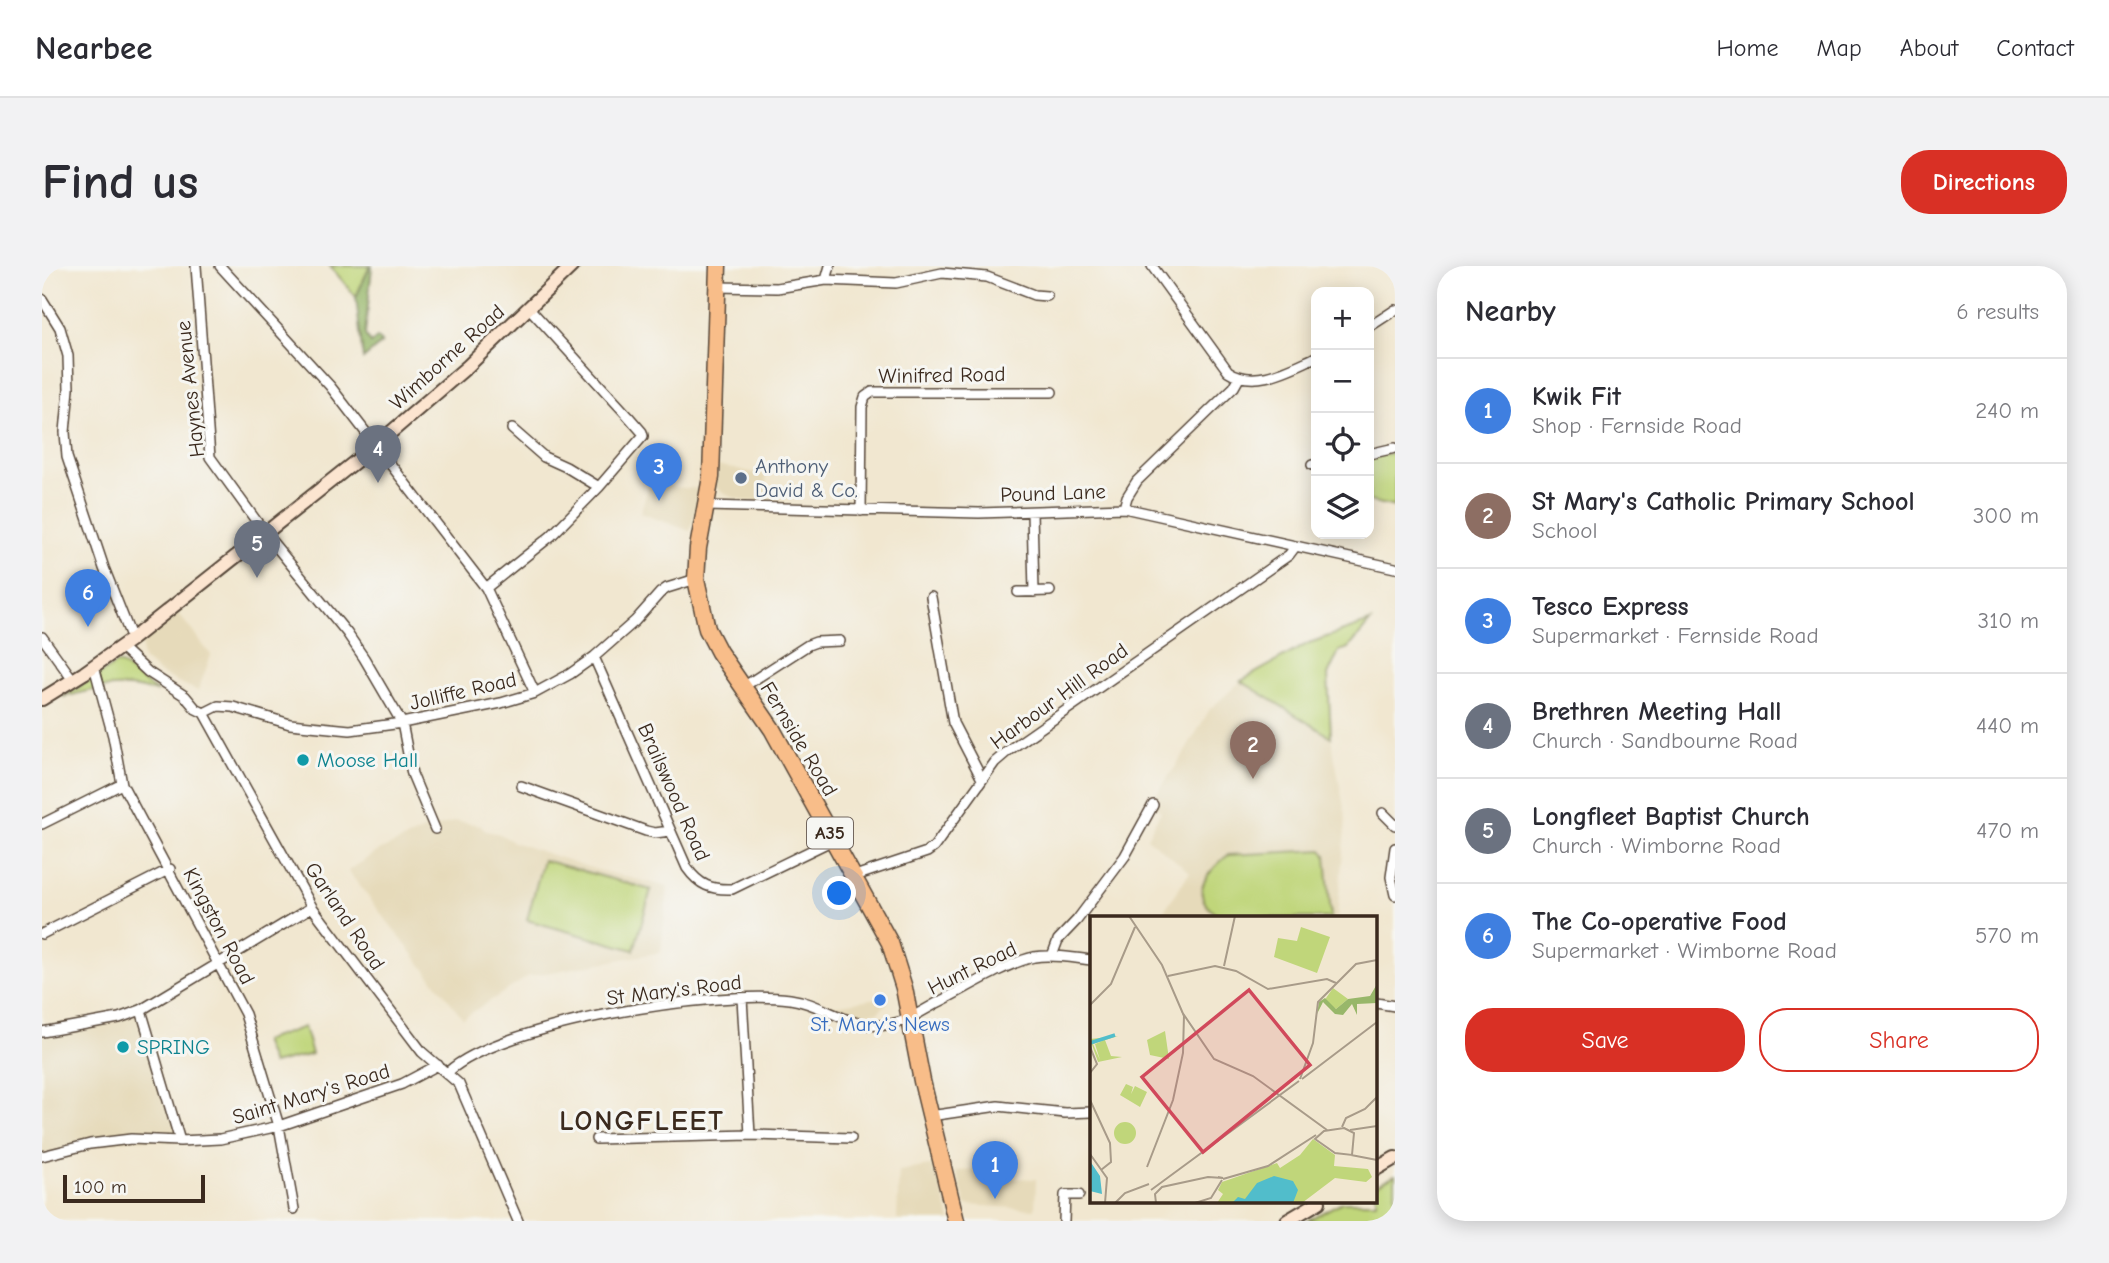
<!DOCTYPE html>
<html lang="en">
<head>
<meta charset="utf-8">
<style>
  :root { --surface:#fff; --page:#f2f2f3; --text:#2b2b33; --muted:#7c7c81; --line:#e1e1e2; --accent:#d93025 }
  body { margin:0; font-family:"Comic Neue",sans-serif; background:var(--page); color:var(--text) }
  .controls { position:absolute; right:21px; top:21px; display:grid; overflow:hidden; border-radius:14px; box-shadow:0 4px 18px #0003 }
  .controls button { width:63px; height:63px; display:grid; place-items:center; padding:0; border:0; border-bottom:2px solid var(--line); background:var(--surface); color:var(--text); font:35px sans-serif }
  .scale { position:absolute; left:21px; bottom:18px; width:142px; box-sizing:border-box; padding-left:7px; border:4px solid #3b2a1e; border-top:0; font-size:19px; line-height:24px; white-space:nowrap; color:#3b2a1e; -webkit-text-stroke:5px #f6f6f2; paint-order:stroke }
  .you { position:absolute; left:798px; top:628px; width:24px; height:24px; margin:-18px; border:5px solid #fff; border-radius:50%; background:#1a73e8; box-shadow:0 0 0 10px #1a73e833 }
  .badge { display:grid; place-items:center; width:46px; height:46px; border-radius:50%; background:var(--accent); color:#fff; font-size:23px; font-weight:700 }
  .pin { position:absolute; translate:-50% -58px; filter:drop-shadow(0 2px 4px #0008) }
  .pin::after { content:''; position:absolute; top:37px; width:24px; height:21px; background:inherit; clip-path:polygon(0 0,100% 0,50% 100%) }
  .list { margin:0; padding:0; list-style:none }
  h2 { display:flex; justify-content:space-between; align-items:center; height:91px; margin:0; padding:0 28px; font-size:30px }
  h2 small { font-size:23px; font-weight:400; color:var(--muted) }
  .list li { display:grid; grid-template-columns:46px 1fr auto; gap:21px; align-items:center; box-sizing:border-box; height:105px; padding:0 28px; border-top:2px solid var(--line) }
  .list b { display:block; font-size:26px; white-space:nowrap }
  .list p { margin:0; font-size:23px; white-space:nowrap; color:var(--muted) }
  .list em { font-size:23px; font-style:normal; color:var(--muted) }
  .actions { display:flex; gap:14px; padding:21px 28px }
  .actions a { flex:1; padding:16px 0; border:2px solid var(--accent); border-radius:28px; text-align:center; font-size:24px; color:var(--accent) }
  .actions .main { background:var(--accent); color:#fff }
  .icon { flex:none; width:38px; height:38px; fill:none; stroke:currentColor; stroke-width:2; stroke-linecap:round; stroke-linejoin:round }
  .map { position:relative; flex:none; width:1353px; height:955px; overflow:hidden; border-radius:28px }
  header { display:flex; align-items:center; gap:42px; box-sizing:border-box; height:98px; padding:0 35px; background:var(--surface); border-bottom:2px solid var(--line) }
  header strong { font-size:33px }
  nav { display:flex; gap:38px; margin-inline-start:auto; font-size:24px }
  .intro { display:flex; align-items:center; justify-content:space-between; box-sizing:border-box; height:168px; padding:0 42px }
  h1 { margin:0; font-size:49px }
  .button { padding:18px 32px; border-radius:28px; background:var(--accent); color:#fff; font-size:24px; font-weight:700 }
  main { display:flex; gap:42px; padding:0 42px }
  aside { flex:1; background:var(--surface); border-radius:28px; box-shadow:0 4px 18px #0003 }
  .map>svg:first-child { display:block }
</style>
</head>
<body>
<header>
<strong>Nearbee</strong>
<nav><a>Home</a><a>Map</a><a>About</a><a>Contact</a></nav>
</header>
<div class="intro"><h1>Find us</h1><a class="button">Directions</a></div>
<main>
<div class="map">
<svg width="1353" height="955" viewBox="0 0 1353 955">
  <rect width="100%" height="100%" fill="#f6f6f2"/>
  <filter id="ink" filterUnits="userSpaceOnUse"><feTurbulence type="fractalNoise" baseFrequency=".0143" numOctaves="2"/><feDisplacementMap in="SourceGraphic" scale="14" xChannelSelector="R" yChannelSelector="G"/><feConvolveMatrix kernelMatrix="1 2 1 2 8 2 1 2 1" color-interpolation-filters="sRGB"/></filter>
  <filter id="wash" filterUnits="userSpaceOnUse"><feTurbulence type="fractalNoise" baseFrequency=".00686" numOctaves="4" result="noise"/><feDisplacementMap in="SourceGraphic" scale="28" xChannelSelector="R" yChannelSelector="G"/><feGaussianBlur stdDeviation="1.57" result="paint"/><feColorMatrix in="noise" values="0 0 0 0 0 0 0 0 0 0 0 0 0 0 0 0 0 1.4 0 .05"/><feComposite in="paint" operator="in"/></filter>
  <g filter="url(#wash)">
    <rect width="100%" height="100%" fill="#f1e7d0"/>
    <path fill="#e6daba" d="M674,199L724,209L725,235H704L687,230L673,220Z
      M609,214L631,221L660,223L648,265L598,247Z
      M135,346L169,389L156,425L119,408L103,395L100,389V376L105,370Z
      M1199,415L1289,471L1304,553L1295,652H1143L1121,646L1148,606L1105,572L1119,545L1111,539L1110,534L1140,491L1168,443Z
      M414,555L438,559L444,565L458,568L471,576L552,603L626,621L619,686L487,710L421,752L306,605L335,586L382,564Z
      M848,730L844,738L836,746L817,747L787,740Z
      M99,744L138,875L89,873L0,890V766Z
      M895,899L908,955H855L857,905Z
      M967,903L968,912L994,913L993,943L924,939L914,905Z"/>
    <path fill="#c0d67a" stroke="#7e804c" stroke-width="2" d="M288,0H328L314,31Z
      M1353,186V241L1327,235V192Z
      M1328,356L1307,382L1297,385L1286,409L1289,471L1199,415L1267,377Z
      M74,398H79L115,426C76,416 59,422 21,431Z
      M1280,584L1284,589L1289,652H1182C1145,633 1160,610 1186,589Z
      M501,594L609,624L592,684L485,654Z
      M262,761L270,788L230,798L221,775Z
      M1353,909V955H1264L1300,936H1334V919Z"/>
    <path fill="#98b76a" stroke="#6a7044" stroke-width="2" d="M328,0H330L323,69L329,77L335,72L340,77L321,93L314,31Z"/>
  </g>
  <g filter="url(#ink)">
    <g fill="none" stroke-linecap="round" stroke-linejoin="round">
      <defs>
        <path id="street" d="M154,0L168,191L223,267L305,367L322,392L360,457L370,508L393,563
          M178,0L288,120L444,322L493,427
          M1110,0L1186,105C1213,123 1247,103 1274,91
          M784,14L788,0
          M674,21L735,22L784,14L854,17L900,7L945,11L992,29L1005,30
          M0,33L18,62L26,90L27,123L23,166L25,191L62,302L90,373
          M1327,61L1353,44
          M470,163L502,191L524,201L557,221
          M1327,188L1353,182
          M1270,199L1274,198
          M665,240L937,247L1082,242L1353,302
          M1082,242L1085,231L1095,215L1192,121L1197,112
          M819,245L820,141L823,131L830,126H1010
          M990,246L992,326
          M444,322L509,270L557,221L601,170L600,166L586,150L487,42
          M976,326L1008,325
          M889,331L911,457L940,513
          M0,371L31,414
          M79,381L106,406L143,430L154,443L162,447L270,641L380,786L417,818L476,955
          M552,391L645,602C657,619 669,624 690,623L791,574
          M52,400L71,470L80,518L203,748L237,860L252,943
          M701,421L766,379L774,376L798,375
          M162,447L176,440L191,441L248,458L308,464L360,457L459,437L493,427L528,408L552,391L593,355L618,327L625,322L654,313
          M479,520L604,565L613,567L628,565
          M1341,547L1353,559
          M0,558L80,518
          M1353,582L1349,611L1353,629
          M813,610L885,586L892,581L953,496L967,484L1247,289L1253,281
          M0,668L128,603
          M1010,690L1016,674L1035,654L1083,590L1111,539
          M700,732L708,869
          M1334,737L1353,740
          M99,744L138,875
          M0,766L77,752L99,744L270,641
          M406,806C459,757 676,723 748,733C785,738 808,766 849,758C867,755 881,744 897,736C923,723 964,697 992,691C1011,688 1031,692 1050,694
          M888,850L956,840L1023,847L1050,846
          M554,873L708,869L809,872
          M0,890L48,878L89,873L138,875L178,873L237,860L360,818L396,799
          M1022,955L1023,929H1037"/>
        <path id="secondary" d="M0,433L42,407L90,373L333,180L426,100L530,0
          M1334,903L1353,892
          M1245,955L1277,936"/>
        <path id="highway" d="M676,0L669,211L656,282L654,313L665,363L677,386L730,463L848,677L862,722L880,815L914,955"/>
      </defs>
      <use href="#street" stroke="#564639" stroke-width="12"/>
      <use href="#secondary" stroke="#564639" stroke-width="16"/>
      <use href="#highway" stroke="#564639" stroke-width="19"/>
      <use href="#street" stroke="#fff" stroke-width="9"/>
      <use href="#secondary" stroke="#fce5d0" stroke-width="12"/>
      <use href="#highway" stroke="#f8bd89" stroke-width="16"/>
    </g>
  </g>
  <circle fill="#5c6f8a" stroke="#f6f6f2" stroke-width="2.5" cx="699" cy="212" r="7"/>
  <g fill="#0f9aa8" stroke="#f6f6f2" stroke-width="2.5">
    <circle cx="261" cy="494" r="7"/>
    <circle cx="81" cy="781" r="7"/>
  </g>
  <circle fill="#3f7fe0" stroke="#f6f6f2" stroke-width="2.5" cx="838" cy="734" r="7"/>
  <g text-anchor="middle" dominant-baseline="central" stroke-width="6" stroke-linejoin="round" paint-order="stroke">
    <rect fill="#f6f6f2" stroke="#73675e" stroke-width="2" x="765" y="551.5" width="46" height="31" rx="5"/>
    <g font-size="19" font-weight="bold" fill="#3b2a1e">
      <text x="788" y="567">A35</text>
    </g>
    <g font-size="21" fill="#3b2a1e" stroke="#f6f6f2">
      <text transform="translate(405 91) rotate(-42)">Wimborne Road</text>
      <text transform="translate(900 109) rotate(-1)">Winifred Road</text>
      <text transform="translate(148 123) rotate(-96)">Haynes Avenue</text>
      <text transform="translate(1011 227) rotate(-2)">Pound Lane</text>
      <text transform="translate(421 425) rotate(-13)">Jolliffe Road</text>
      <text transform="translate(1017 430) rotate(-36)">Harbour Hill Road</text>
      <text transform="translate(757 473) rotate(59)">Fernside Road</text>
      <text transform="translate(632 526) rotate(66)">Brailswood Road</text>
      <text transform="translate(303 650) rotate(56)">Garland Road</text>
      <text transform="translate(177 660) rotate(62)">Kingston Road</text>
      <text transform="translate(930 702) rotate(-26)">Hunt Road</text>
      <text transform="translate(632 724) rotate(-7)">St Mary's Road</text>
      <text transform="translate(269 828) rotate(-17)">Saint Mary's Road</text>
    </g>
    <g font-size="21" fill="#4e5e75" stroke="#f6f6f2" text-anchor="start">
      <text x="713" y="200">Anthony<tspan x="713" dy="24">David &amp; Co.</tspan></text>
    </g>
    <g font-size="21" fill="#0d838f" stroke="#f6f6f2" text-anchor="start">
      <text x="275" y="494">Moose Hall</text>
      <text x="95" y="781">SPRING</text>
    </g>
    <g font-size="21" fill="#366cbe" stroke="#f6f6f2">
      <text x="838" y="758">St. Mary's News</text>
    </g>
    <g font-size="28" font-weight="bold" letter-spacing="2" fill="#3b2a1e" stroke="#f6f6f2">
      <text x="600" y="855">LONGFLEET</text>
    </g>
  </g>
  <g transform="translate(1048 650)">
    <rect width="287" height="287" fill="#f1e7d0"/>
    <path d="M211,11L240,21L227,57L184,41L188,22L207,25ZM243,72L258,83L246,93L234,85ZM75,115L79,143L60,139L57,124ZM28,120L3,128L10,144L5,128L15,124L21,140L32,141L8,146L0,123ZM36,168L43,171L41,178L45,170L57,176L50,191L30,179ZM24 217a11 11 0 1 1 22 0a11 11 0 1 1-22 0ZM223,223L245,239L244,250L278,253L282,261L276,266L245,262L212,287H127L133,278L128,274L132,266L187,247L190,252L210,239Z" fill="#c0d67a"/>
    <path d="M287,68V87L267,88V99L262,88L253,99L245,98L233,86L227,98L229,86L235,82L246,93L258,83L280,80Z" fill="#98b76a"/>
    <path d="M0,245L10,260L12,278L0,275ZM184,260L203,265L208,274L203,287H142L148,281L155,283L167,267Z" fill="#51bdcb"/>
    <path fill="none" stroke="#51bdcb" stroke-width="3.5" d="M0,127L25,119"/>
    <path fill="none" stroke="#a89b89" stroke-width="2" d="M39,0L72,49L94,100M134,50L145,0M78,60L125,50L146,55L178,73L237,63L246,67M0,89L21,68L45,11M92,96L124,143L163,160L237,214M0,131L7,148L0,157M210,163L223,127L228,86L266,48L287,44M212,163L287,106M0,184L20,227L21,246L11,254M252,211L256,202L275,193L287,181M254,212L264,217L262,239L245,237L225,223L234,215ZM260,214L287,210M0,238L17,262L15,287M261,239L287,244M57,251L83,184L93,137L94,99M133,263L178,250L226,219M61,274L209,165M25,287L35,277L59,268M66,287L65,278L72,271L118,261L133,262L128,261M105,287L121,282L132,264"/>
    <path fill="#d1495b" fill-opacity="0.15" stroke="#d1495b" stroke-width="3.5" d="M159,74L220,149L113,236L52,161Z"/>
    <rect width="287" height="287" fill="none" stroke="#3b2a1e" stroke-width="3.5"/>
  </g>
</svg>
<div class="controls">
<button>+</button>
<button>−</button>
<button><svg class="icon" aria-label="locate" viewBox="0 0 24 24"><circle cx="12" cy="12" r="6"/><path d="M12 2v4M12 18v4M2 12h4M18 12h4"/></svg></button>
<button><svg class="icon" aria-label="layers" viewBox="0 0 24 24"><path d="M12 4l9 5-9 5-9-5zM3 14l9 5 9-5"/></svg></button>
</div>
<div class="scale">100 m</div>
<div class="you"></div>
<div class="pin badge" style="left:953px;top:933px;background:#3f7fe0">1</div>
<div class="pin badge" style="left:1211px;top:513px;background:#8d6e63">2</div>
<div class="pin badge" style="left:617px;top:235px;background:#3f7fe0">3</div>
<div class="pin badge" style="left:336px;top:217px;background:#6b7280">4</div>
<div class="pin badge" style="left:215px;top:312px;background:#6b7280">5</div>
<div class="pin badge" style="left:46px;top:361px;background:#3f7fe0">6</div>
</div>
<aside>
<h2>Nearby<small>6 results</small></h2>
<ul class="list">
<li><span class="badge" style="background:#3f7fe0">1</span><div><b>Kwik Fit</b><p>Shop · Fernside Road</p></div><em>240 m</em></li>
<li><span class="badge" style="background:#8d6e63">2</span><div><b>St Mary's Catholic Primary School</b><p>School</p></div><em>300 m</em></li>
<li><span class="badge" style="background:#3f7fe0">3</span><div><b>Tesco Express</b><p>Supermarket · Fernside Road</p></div><em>310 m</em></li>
<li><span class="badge" style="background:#6b7280">4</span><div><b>Brethren Meeting Hall</b><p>Church · Sandbourne Road</p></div><em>440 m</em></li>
<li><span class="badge" style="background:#6b7280">5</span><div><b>Longfleet Baptist Church</b><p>Church · Wimborne Road</p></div><em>470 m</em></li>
<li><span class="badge" style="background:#3f7fe0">6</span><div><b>The Co-operative Food</b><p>Supermarket · Wimborne Road</p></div><em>570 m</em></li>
</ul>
<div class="actions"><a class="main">Save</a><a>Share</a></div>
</aside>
</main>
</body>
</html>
